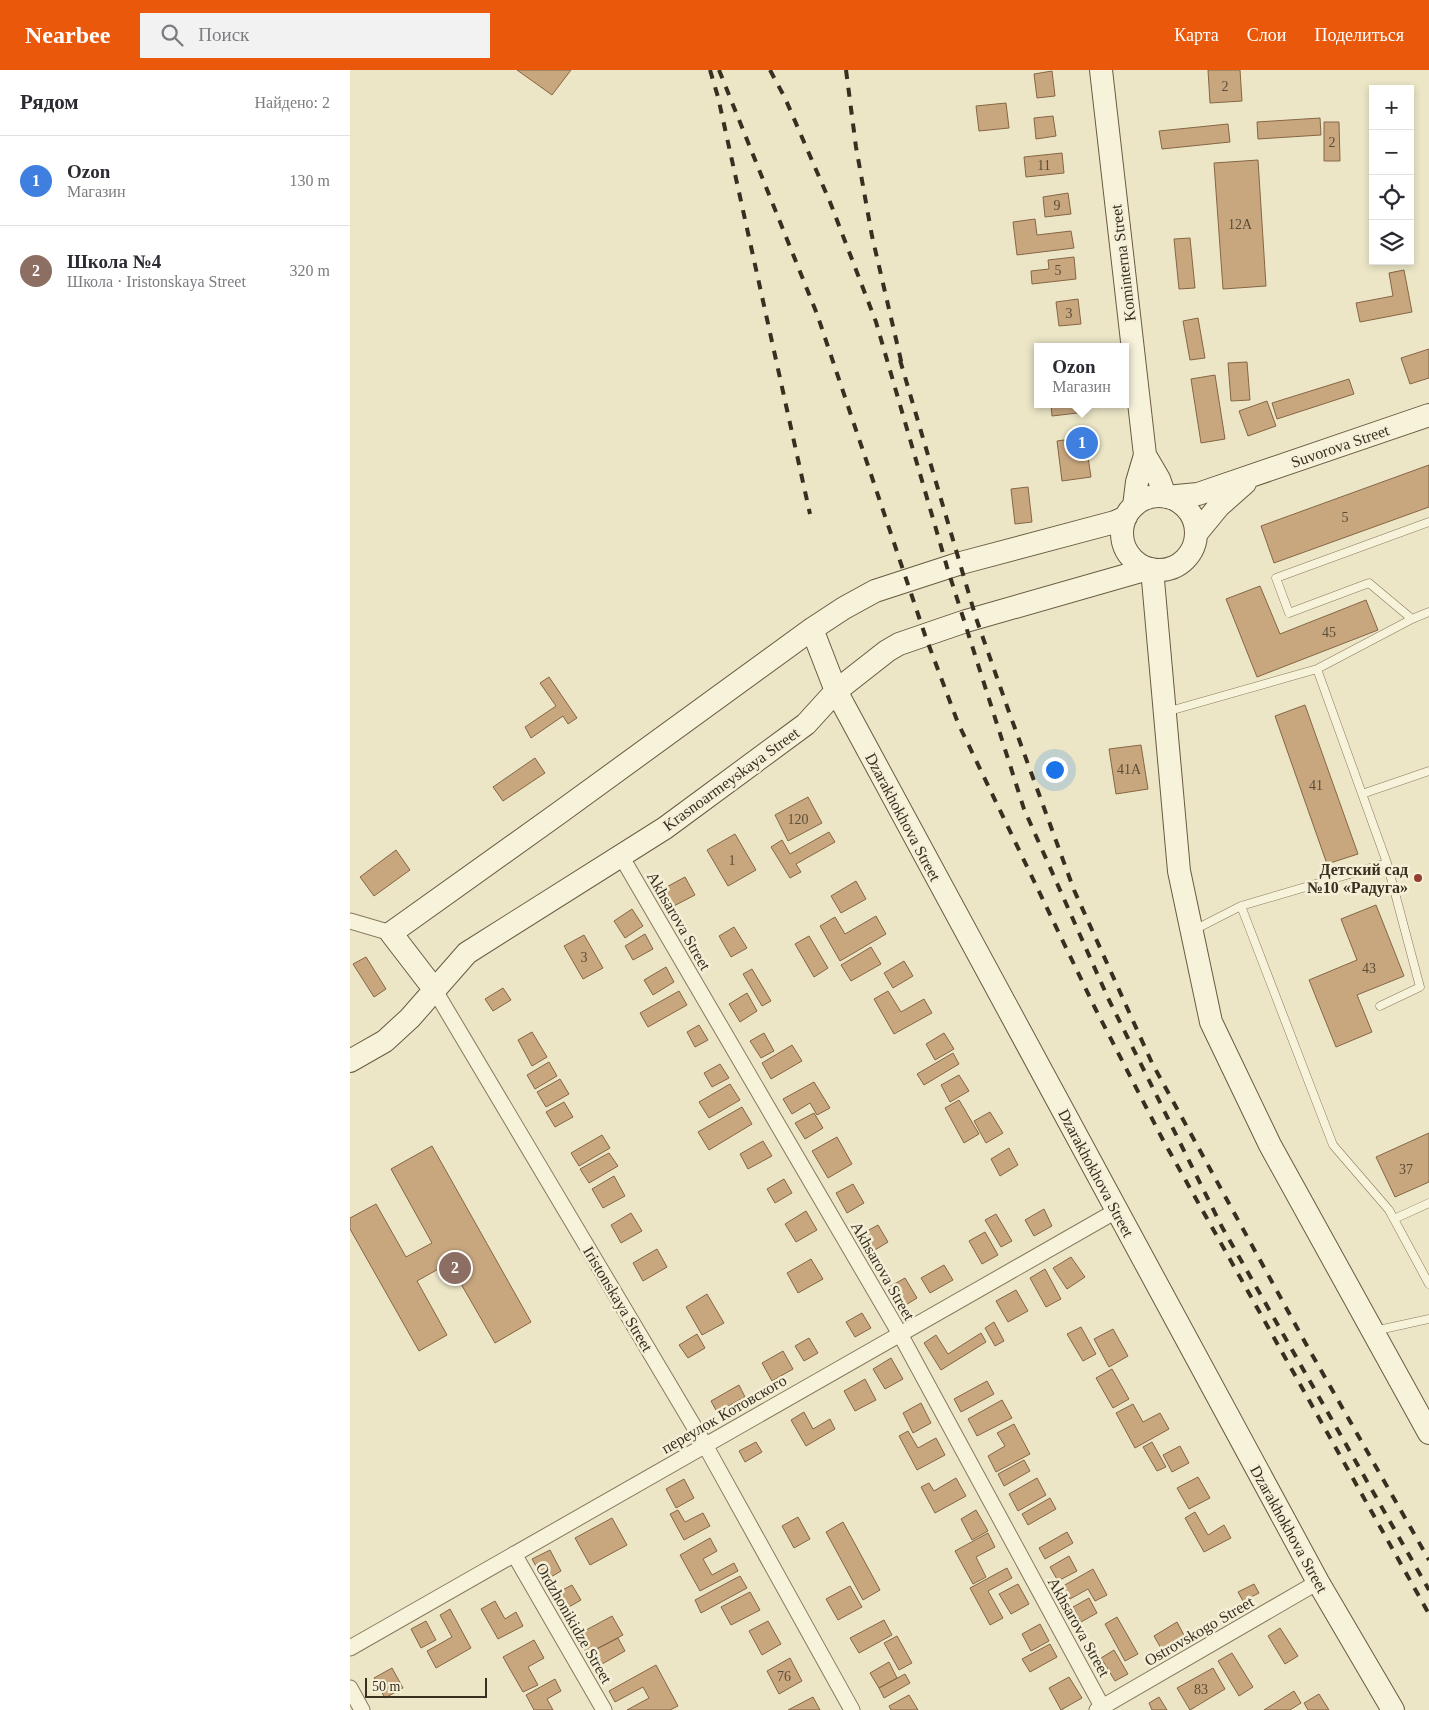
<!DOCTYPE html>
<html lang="ru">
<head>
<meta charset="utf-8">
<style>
  :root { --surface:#fff; --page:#f2f2f3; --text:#2b2b33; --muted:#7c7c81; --line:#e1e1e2; --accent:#ea580c }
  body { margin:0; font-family:"Times New Roman",serif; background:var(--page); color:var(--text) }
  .controls { position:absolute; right:15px; top:15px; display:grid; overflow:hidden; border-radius:0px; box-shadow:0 2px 8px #0003 }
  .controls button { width:45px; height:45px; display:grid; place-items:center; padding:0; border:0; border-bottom:1px solid var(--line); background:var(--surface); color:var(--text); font:25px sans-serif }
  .scale { position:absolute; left:15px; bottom:12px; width:122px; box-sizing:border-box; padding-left:5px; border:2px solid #382f20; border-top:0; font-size:14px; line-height:18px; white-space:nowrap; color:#382f20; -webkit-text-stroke:4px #f4efd6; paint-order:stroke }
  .you { position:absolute; left:704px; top:699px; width:18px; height:18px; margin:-12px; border:4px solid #fff; border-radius:50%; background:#1a73e8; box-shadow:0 0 0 8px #1a73e833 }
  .badge { display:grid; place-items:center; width:32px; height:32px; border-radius:50%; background:var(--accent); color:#fff; font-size:16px; font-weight:700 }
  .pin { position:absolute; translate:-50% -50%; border:2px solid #fff; box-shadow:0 1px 5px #0006 }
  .popup { position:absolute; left:684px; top:273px; width:95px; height:65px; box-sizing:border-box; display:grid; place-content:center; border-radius:0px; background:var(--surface); filter:drop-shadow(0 1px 4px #0005); font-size:16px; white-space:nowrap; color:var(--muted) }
  .popup b { font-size:19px; color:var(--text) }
  .popup::after { content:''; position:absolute; left:50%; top:100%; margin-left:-10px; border:10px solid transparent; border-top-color:var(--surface) }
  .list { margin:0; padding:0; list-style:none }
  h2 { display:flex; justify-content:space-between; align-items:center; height:65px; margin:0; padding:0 20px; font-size:21px }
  h2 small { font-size:16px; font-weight:400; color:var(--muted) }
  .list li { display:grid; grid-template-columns:32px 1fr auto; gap:15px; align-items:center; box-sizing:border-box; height:90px; padding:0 20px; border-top:1px solid var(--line) }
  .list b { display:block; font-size:19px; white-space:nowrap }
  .list p { margin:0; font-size:16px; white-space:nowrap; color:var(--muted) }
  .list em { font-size:16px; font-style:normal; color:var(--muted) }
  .icon { flex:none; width:28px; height:28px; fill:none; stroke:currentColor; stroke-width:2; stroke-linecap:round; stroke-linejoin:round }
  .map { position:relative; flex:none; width:1079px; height:1640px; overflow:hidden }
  header { display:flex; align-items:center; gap:30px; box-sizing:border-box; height:70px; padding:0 25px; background:var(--accent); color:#fff }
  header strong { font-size:24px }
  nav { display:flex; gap:28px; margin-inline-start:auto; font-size:18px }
  .search { width:350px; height:45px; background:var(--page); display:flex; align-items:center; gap:12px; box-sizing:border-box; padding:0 18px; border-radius:0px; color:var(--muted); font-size:19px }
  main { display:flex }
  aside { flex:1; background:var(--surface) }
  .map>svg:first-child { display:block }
</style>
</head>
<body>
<header>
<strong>Nearbee</strong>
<div class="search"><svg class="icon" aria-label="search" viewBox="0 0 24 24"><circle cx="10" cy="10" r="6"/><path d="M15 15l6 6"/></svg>Поиск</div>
<nav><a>Карта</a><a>Слои</a><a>Поделиться</a></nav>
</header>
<main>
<aside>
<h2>Рядом<small>Найдено: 2</small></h2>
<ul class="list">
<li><span class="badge" style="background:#3f7fe0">1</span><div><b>Ozon</b><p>Магазин</p></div><em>130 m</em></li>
<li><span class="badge" style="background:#8d6e63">2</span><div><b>Школа №4</b><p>Школа · Iristonskaya Street</p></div><em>320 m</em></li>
</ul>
</aside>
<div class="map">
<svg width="1079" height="1640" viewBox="0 0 1079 1640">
  <rect width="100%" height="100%" fill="#ece6c7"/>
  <path fill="#c8a77f" stroke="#856644" d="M167,0H221L202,25Z
    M858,0H890L892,31L860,33Z
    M702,1L705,26L687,28L684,4Z
    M656,33L659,58L629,61L626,36Z
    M703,46L706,66L686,69L684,48Z
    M970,48L971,65L908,69L907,52Z
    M974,52H989L990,91H974Z
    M878,54L880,72L812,79L809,61Z
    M712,83L714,103L676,107L674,87Z
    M908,90L916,216L873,219L864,93Z
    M718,123L721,144L695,147L693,127Z
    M685,149L687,165L721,161L724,178L667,185L663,152Z
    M840,168L845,218L829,219L824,169Z
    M724,187L726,209L682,214L681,201L699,199L698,190Z
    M1054,200L1062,242L1010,252L1006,233L1043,226L1039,203Z
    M728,229L731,254L709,256L706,232Z
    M848,248L855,288L840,290L833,251Z
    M1079,279V308L1060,314L1051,288Z
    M897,292L900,330L881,331L878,293Z
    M865,305L875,369L851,373L841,309Z
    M999,309L1004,324L927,349L922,333Z
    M917,331L926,356L898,366L889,341Z
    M701,334H735L736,342L702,346Z
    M735,367L741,407L712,411L707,371Z
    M1079,395V437L924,493L911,456Z
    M678,417L682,452L665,454L661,419Z
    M910,516L930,564L1016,530L1028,560L907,607L876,529Z
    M199,607L227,648L218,654L213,646L181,668L175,657L206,636L190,613Z
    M955,635L1008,784L977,794L925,646Z
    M791,675L798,719L766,724L759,679Z
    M185,688L195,703L153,731L143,717Z
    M458,727L472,753L438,771L425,745Z
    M479,762L485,772L446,794L451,802L440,808L421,777L432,770L440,784Z
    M385,764L406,800L378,816L357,780Z
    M46,780L60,800L24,826L10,807Z
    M335,807L345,825L320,838L311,820Z
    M506,811L516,829L491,843L481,826Z
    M1026,835L1054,906L1007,925L1022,962L986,977L959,910L1007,890L991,849Z
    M282,839L293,856L275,868L264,851Z
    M526,846L536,864L490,891L470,856L485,847L495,864Z
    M384,857L397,878L381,887L369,866Z
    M295,864L303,879L283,890L275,876Z
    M234,865L253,898L233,909L214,876Z
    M459,866L478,898L464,907L445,874Z
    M521,877L531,894L501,911L491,895Z
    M16,887L36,919L24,927L3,894Z
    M554,891L563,906L543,918L534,903Z
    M316,897L324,912L303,925L294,910Z
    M402,899L421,931L412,936L393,904Z
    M153,918L161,930L143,941L135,929Z
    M329,921L337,935L298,957L290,943Z
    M538,921L551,942L574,929L582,943L544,964L524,929Z
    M397,923L407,941L390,952L379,934Z
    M349,955L358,970L345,977L337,962Z
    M182,962L197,987L182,996L168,970Z
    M414,963L424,981L411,988L400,971Z
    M594,963L604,979L585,990L576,974Z
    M442,975L452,991L421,1009L412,993Z
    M603,983L609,994L574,1015L567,1004Z
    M199,992L207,1006L185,1019L177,1005Z
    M370,994L379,1008L362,1017L354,1003Z
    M609,1005L619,1021L600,1032L591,1015Z
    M210,1009L219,1024L196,1037L187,1022Z
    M464,1012L480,1038L467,1045L460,1033L442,1044L433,1029Z
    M380,1014L390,1030L359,1048L349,1032Z
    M609,1030L629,1064L614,1073L595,1038Z
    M214,1032L223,1047L205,1057L196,1042Z
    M392,1037L402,1054L359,1080L348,1062Z
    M640,1042L653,1063L636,1073L624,1051Z
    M464,1043L473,1058L455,1069L445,1053Z
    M1079,1063V1112L1045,1127L1026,1087Z
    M252,1065L260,1078L229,1096L221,1083Z
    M487,1067L502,1094L478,1108L462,1081Z
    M413,1071L422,1086L398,1099L390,1084Z
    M82,1076L181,1252L145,1273L99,1193L67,1211L97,1265L69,1281L0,1159V1148L26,1134L56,1187L82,1173L41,1099Z
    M659,1078L668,1095L650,1106L641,1089Z
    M259,1083L268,1096L239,1113L230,1099Z
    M264,1106L275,1126L253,1138L242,1119Z
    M434,1109L442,1123L425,1133L417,1119Z
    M503,1114L514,1133L497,1143L486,1123Z
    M694,1139L702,1156L684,1166L675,1150Z
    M456,1141L467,1160L446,1172L435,1154Z
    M281,1143L292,1161L271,1173L261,1155Z
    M646,1144L662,1171L651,1177L635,1150Z
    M528,1155L538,1172L520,1183L510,1165Z
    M635,1162L648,1185L632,1194L619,1171Z
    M307,1179L317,1197L293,1211L283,1193Z
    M721,1187L735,1207L717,1219L703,1198Z
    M461,1189L473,1209L448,1223L437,1203Z
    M594,1195L603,1210L580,1223L571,1208Z
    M695,1199L711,1229L696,1237L680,1208Z
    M555,1208L567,1228L551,1238L539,1217Z
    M666,1220L678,1241L658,1252L646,1231Z
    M357,1224L374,1253L352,1265L336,1237Z
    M512,1243L521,1258L505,1267L496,1252Z
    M644,1252L654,1271L645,1276L635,1258Z
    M731,1257L746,1284L733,1291L717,1264Z
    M763,1259L778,1286L759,1297L744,1269Z
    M631,1263L636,1272L591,1300L574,1273L586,1265L598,1284Z
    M347,1264L355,1278L338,1288L329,1275Z
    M459,1268L468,1283L454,1291L445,1276Z
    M433,1281L443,1299L422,1311L412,1293Z
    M541,1288L553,1309L535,1319L523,1299Z
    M762,1299L779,1329L763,1338L746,1308Z
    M515,1309L526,1330L505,1341L494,1321Z
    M637,1311L644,1324L611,1342L604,1329Z
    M389,1315L395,1327L367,1342L361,1331Z
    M652,1330L662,1348L627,1366L618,1349Z
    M571,1333L581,1353L563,1363L553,1343Z
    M783,1334L793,1352L810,1343L819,1359L785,1378L766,1343Z
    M454,1342L463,1359L480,1349L485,1359L456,1376L441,1350Z
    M664,1354L680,1384L646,1402L638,1386L655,1376L647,1363Z
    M558,1361L568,1378L586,1368L595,1385L567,1400L549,1366Z
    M406,1372L412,1382L395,1392L389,1381Z
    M802,1372L816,1397L807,1401L793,1377Z
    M830,1376L839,1393L822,1402L813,1385Z
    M674,1390L680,1401L654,1416L648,1404Z
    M848,1407L860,1428L839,1439L827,1418Z
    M606,1408L616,1426L585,1443L571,1417L579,1413L584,1421Z
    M687,1408L696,1425L668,1441L659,1424Z
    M334,1409L344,1428L326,1438L316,1419Z
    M700,1428L706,1439L678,1455L672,1444Z
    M328,1440L335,1452L353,1443L360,1456L334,1470L320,1444Z
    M626,1440L638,1461L622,1470L611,1449Z
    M845,1442L858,1465L874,1455L881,1468L854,1482L835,1448Z
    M448,1447L460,1469L444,1478L432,1456Z
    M262,1448L277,1475L240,1495L225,1468Z
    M493,1452L530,1520L513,1530L476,1462Z
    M717,1462L723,1473L695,1489L689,1478Z
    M638,1463L645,1477L626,1487L636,1507L623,1514L605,1481Z
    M360,1468L367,1481L353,1489L362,1505L384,1493L388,1501L350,1521L330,1485Z
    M200,1480L211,1501L194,1511L182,1489Z
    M719,1486L727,1501L708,1511L700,1497Z
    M657,1498L662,1508L638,1521L653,1548L640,1555L620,1518Z
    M743,1499L757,1525L745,1531L738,1519L720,1529L713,1516Z
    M390,1506L397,1518L351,1543L345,1530Z
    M668,1514L679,1534L661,1544L649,1524Z
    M904,1514L909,1523L893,1531L888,1522Z
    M222,1515L231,1530L212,1541L203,1525Z
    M500,1516L512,1537L488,1550L476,1529Z
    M400,1522L410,1540L381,1555L371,1537Z
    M739,1528L747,1543L731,1552L723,1537Z
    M145,1531L155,1549L166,1542L173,1556L148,1569L131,1539Z
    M100,1539L121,1578L86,1598L77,1581L102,1567L90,1545Z
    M262,1546L273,1565L237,1584L227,1565Z
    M767,1547L788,1584L775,1591L755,1554Z
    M534,1550L542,1565L509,1583L500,1568Z
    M76,1551L86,1570L71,1578L61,1559Z
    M418,1551L431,1574L412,1585L399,1561Z
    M827,1552L835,1567L812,1580L804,1566Z
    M690,1554L699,1571L681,1581L672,1564Z
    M930,1558L948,1586L935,1594L918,1566Z
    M547,1566L562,1593L549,1600L534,1573Z
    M268,1568L275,1581L245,1598L237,1584Z
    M184,1570L194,1588L178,1597L188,1615L173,1622L153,1587Z
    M700,1574L707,1587L680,1602L672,1589Z
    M764,1580L778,1604L765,1611L751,1588Z
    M882,1583L903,1617L889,1626L868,1591Z
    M440,1588L452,1611L429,1624L417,1601Z
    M539,1592L547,1608L529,1618L520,1603Z
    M306,1595L328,1636L320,1640H277L299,1628L293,1617L265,1632L259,1621Z
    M42,1598L53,1618L35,1628L24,1608Z
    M863,1598L875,1619L840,1640L827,1618Z
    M555,1604L560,1613L534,1628L529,1618Z
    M719,1607L732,1628L711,1640L699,1618Z
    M205,1609L211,1621L197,1629L203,1640H184L176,1625Z
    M944,1621L951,1633L940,1640H914Z
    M969,1624L979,1640H958L954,1633Z
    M559,1625L568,1640H541L539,1636Z
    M463,1627L470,1640H438Z
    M809,1627L817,1640H802L799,1633Z"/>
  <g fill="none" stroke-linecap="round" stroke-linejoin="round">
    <defs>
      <path id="lane" d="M1062,549L1079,542
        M967,599L1062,549L1019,513L939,543L926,508L1079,452
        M816,642L967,599L1037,793
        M1012,724L1079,701
        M891,836L1037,793L1070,917L1030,936
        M844,860L891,836L983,1075L1039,1140L1079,1214
        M1044,1149L1079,1133
        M1024,1261L1079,1249"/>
      <path id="street" d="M271,786L550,1264L754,1640
        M0,851L41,863
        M84,919L355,1375L502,1640
        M164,1484L254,1640
        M0,1578L766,1141
        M0,1618L12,1640
        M747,1640L968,1512"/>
      <path id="secondary" d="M751,0L795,385L787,412L784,436
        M795,385L809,409L815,426
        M772 463a37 37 0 1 1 74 0a37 37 0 1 1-74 0Z
        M816,427L848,424L1079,345
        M846,464L869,436L895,413
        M802,499L829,801L861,952L920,1075L1079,1363
        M462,559L486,621L968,1512L1043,1640
        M84,919L41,863L209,743L462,559L494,538L525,521L611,493L765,452L776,447
        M0,991L35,971L60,948L117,883L315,758L456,654L486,621L537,581L549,574L616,551L798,499"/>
    </defs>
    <use href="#lane" stroke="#87795d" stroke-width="9"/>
    <use href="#street" stroke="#87795d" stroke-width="17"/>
    <use href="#secondary" stroke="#695a40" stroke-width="24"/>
    <use href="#lane" stroke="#f7f2da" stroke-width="8"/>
    <use href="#street" stroke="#f7f2da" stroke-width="15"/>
    <use href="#secondary" stroke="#f7f2da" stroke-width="22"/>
    <path stroke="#382f20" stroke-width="4" stroke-dasharray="9 9" stroke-linecap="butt" d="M360,0L368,27L460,444
      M369,0L467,244L575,565L608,653L745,938L813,1070L1079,1544
      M420,0L435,28L480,132L526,252L597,497L674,739L758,928L872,1157L1079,1520
      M496,0L506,77L522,166L552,295
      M550,290L626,548L659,642L724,820L802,993L956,1274L1079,1490"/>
  </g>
  <circle fill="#933c30" stroke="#f4efd6" stroke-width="2" cx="1068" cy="808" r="5"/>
  <g text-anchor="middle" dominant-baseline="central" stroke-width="5" stroke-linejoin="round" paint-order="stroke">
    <g font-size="14" fill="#5c4d38">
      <text x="875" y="16">2</text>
      <text x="982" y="72">2</text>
      <text x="694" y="95">11</text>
      <text x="707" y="135">9</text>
      <text x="890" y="154">12А</text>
      <text x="708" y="200">5</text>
      <text x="719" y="243">3</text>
      <text x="995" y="447">5</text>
      <text x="979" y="562">45</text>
      <text x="779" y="699">41А</text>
      <text x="966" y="715">41</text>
      <text x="448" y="749">120</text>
      <text x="382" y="790">1</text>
      <text x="234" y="887">3</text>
      <text x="1019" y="898">43</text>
      <text x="1056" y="1099">37</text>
      <text x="434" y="1606">76</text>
      <text x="851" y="1619">83</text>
    </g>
    <g font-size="16" fill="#382f20" stroke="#f4efd6">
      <text transform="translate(773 193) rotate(-97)">Kominterna Street</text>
      <text transform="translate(990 376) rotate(-19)">Suvorova Street</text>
      <text transform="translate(381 709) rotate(-36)">Krasnoarmeyskaya Street</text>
      <text transform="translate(553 747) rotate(62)">Dzarakhokhova Street</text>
      <text transform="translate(329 851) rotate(60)">Akhsarova Street</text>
      <text transform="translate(746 1103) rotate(62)">Dzarakhokhova Street</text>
      <text transform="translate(533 1201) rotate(60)">Akhsarova Street</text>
      <text transform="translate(268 1229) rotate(59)">Iristonskaya Street</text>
      <text transform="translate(374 1344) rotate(-30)">переулок Котовского</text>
      <text transform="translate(939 1459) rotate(61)">Dzarakhokhova Street</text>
      <text transform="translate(224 1553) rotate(60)">Ordzhonikidze Street</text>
      <text transform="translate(729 1557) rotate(61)">Akhsarova Street</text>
      <text transform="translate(849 1561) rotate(-30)">Ostrovskogo Street</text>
    </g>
    <g font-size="16" font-weight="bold" fill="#382f20" stroke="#f4efd6" text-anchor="end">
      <text x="1058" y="799">Детский сад<tspan x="1058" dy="18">№10 «Радуга»</tspan></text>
    </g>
  </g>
</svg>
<div class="controls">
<button>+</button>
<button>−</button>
<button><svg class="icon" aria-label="locate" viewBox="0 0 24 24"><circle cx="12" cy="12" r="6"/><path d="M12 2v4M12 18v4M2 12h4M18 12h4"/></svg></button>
<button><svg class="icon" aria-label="layers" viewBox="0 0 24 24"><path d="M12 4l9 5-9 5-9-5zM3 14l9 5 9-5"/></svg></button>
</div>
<div class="scale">50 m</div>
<div class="you"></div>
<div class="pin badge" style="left:732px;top:373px;background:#3f7fe0">1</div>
<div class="popup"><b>Ozon</b>Магазин</div>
<div class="pin badge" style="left:105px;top:1198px;background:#8d6e63">2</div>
</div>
</main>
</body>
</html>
